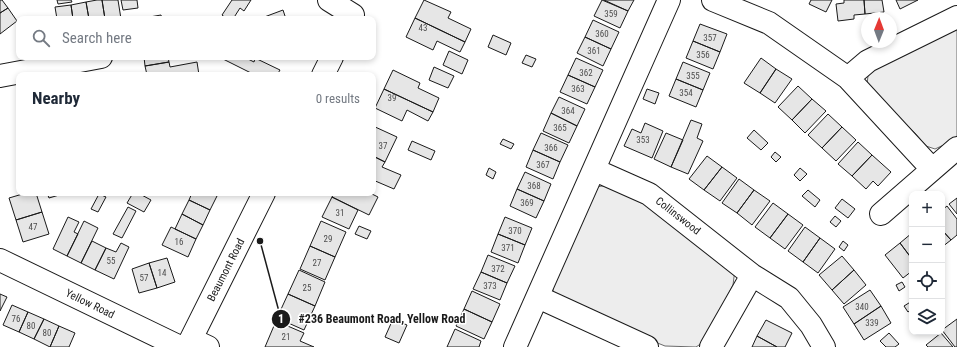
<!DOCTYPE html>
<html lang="en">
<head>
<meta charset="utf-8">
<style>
  :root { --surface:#fff; --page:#f6f6f7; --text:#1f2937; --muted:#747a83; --line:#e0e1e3 }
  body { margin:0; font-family:"Roboto Condensed",sans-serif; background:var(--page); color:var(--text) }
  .controls { position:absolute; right:12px; bottom:12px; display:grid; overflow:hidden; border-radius:8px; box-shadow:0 2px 6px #0003 }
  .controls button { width:36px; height:36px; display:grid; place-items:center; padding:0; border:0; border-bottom:1px solid var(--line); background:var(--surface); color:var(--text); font:20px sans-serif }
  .compass { position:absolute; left:861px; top:12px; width:36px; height:36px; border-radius:50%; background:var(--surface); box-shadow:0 2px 6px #0003; rotate:1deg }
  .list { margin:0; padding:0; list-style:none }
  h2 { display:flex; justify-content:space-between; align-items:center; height:52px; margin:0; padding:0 16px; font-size:17px }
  h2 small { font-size:13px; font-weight:400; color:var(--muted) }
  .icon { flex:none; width:22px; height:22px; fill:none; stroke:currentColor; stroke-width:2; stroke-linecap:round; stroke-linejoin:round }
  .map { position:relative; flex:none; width:957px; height:347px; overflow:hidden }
  .search { position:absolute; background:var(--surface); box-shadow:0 2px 6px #0003; left:16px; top:16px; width:360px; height:44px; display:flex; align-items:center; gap:10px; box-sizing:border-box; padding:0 14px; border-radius:8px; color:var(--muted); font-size:15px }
  .panel { position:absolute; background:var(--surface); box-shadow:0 2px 6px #0003; left:16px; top:72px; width:360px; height:124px; border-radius:8px }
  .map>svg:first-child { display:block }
</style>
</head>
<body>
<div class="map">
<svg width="957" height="347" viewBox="0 0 957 347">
  <rect width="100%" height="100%" fill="#fff"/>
  <path fill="#ededed" stroke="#6a6a6a" d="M957,28V136L950,142L935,149L926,146L915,133L870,92L867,84L868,76L877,67Z
    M602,186H612L624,188L735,269L733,285L726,299L702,343L696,347L665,346L565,306L553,293V284L597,187Z"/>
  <path fill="#e6e6e6" stroke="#1a1a1a" d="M0,0H2L8,8L0,13Z
    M57,0H71L72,2L58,4Z
    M97,0H102L105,19H89L86,2Z
    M102,0H118L121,19H105Z
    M121,0H137L138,8L123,10Z
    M232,0H251L244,11L240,8L233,19H227L222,15Z
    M424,0L451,12L448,18L471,29L465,42L415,18Z
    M602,0L628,11L620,28L594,16Z
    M604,0H634L628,11Z
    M811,0H832L826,12L809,4Z
    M844,0H864L865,14L854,15V19L838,21L836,4L844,3Z
    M864,0H882L884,12L865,14Z
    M896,0H918L900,9Z
    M86,2L89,19H73L71,5Z
    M71,5L73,19H57L55,7Z
    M8,8L17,21L0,34V13Z
    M283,10L286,19H259Z
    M161,15L162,19H138Z
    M415,18L465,42L460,52L437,41L433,50L406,37Z
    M593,20L619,32L611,49L585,37Z
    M700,24L727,34L720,52L693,41Z
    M493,35L511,43L506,55L488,47Z
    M585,37L611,49L603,66L577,53Z
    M693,41L720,52L713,69L686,58Z
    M449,51L468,60L462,74L443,65Z
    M526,55L536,59L532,67L522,63Z
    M144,57H168L169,62L145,66Z
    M219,57H244L254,62L255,58L280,70L277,75H255Z
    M576,58L603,70L595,87L568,75Z
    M761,58L776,69L760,93L744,83Z
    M169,62L170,67L197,62L199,75H147L145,66Z
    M683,62L710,73L703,90L676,79Z
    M434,67L454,76L448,88L429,80Z
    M776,69L792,79L775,103L760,93Z
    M393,70L420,83L418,88L439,98L433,112L384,89Z
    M568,75L595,87L587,104L560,92Z
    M676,79L703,90L696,107L669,96Z
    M798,86L812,99L792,120L778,107Z
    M384,89L433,112L428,121L407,110L402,121L375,108Z
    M647,89L659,93L655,104L643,99Z
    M559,97L585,109L577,126L551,113Z
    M812,99L826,111L805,133L792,120Z
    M17,107H19V123H17Z
    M551,113L577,126L569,143L543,131Z
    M828,114L842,127L822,148L808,135Z
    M691,120L702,124L697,138L703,141L688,174L671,167Z
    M17,123H19V140H17Z
    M645,123L663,131L652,158L624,146L632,129L641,133Z
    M373,126L397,137L385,162L373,156Z
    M842,127L856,140L836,161L822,148Z
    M754,130L768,143L761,150L747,138Z
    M541,133L568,145L560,162L533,150Z
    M666,133L683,140L671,167L654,159Z
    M503,139L514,144L511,149L500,144Z
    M17,140H19V157H17Z
    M412,141L435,151L431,160L408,150Z
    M858,142L872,155L852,176L838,164Z
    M533,150L560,162L553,179L526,167Z
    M775,152L781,157L776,162L771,157Z
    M872,155L891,172L878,186L873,181L866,189L852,176Z
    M373,156L385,162L382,167L401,175L394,189L373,180Z
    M707,156L722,167L704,190L689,179Z
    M17,157H19V173H17Z
    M722,167L737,178L720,201L704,190Z
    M489,168L496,172L493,179L486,175Z
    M800,168L807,174L800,181L794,175Z
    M525,172L551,184L544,201L517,189Z
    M739,179L754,190L737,213L722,203Z
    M517,189L544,201L536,218L510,206Z
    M754,190L770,201L752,225L737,213Z
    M808,190L820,200L815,207L802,196Z
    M26,193H36L42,212L16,220L9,198Z
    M47,193H66L49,198Z
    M133,193H138L151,200L144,212L127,203Z
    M192,193H211L217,196L210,210L189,200Z
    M334,193H370L378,197L369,215L332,197Z
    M99,194L106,197L98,212L91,209Z
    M332,197L358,210L349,229L322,217Z
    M957,198V214L949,204Z
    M842,199L855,209L848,218L835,208Z
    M189,200L210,210L203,225L182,214Z
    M773,203L788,214L770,238L755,227Z
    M947,206L957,219V235L951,240L942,230V210Z
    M128,207L136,211L122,238L113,234Z
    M42,212L49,234L23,242L16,220Z
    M182,214L203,225L196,239L175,229Z
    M788,214L803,225L785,249L770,238Z
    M835,216L841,221L836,227L830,222Z
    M68,217L79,222L74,232L78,234L67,256L53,249Z
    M505,217L532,228L525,245L498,234Z
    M84,221L98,228L81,263L67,256Z
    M321,221L346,232L335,257L310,246Z
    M359,226L371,231L367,239L355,234Z
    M171,227L196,239L188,257L162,245Z
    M805,227L820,238L803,262L788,251Z
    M942,230L951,240L942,247Z
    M912,233V259L900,243Z
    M498,234L525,245L518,263L491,252Z
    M820,238L835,249L818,273L803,262Z
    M92,241L106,248L95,270L81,263Z
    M843,241L848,245L844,251L839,247Z
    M121,243L129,247L114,279L95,270L106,248L116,252Z
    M900,243L912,259V271L903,278L885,255Z
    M310,246L335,257L325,280L300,269Z
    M488,255L515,266L507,283L481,272Z
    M842,256L854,270L832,290L819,275Z
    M167,258L175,282L157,288L149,263Z
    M149,263L157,288L139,293L132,269Z
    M299,270L325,282L315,306L288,294Z
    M854,270L866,285L844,304L832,290Z
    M481,272L507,283L500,300L473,289Z
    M902,282L905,287L899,291L896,285Z
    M870,290L881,306L854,324L843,307Z
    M472,291L500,304L492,322L464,309Z
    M0,294L7,297L0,311Z
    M288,294L315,306L304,330L277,318Z
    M912,301V309L908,312L904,306Z
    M12,305L28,312L19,332L3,325Z
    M881,306L891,323L864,340L854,324Z
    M464,309L492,322L484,339L456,326Z
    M28,312L44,319L34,339L19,332Z
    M44,319L59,326L50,347L34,339Z
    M393,319L407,325L399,343L385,337Z
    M957,319V347H955L942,330Z
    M766,320L792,333L785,347H777L757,336Z
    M276,321L304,333L300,341L314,347H265Z
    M59,326L75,333L69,347H50Z
    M455,329L481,341L479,347H447Z
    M889,333L899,344L895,347H886L880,341Z
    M941,333L953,347H928L926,345Z
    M757,336L777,347H752Z"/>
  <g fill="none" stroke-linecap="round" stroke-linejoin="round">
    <defs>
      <path id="minor" d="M329,0L353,15
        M713,0L769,23L848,78L932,169
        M323,75L332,57
        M0,76L101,57
        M848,78L868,61L957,17
        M595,170L649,194L752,275L789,298L811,325L824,347
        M881,214L957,148
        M0,260L180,347
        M538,297L647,347
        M191,339L208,347
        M187,347L264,193
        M515,347L669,0
        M711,347L752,275"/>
    </defs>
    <use href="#minor" stroke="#1a1a1a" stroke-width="24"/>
    <use href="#minor" stroke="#fff" stroke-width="22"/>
  </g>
  <g text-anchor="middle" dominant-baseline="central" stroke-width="3" stroke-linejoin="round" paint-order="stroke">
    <g font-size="9" fill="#4d4d4d">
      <text x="611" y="14">359</text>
      <text x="423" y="28">43</text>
      <text x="602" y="34">360</text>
      <text x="710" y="38">357</text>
      <text x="594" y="51">361</text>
      <text x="703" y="55">356</text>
      <text x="586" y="73">362</text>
      <text x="693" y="76">355</text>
      <text x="578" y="89">363</text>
      <text x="686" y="93">354</text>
      <text x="392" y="98">39</text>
      <text x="568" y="111">364</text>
      <text x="560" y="128">365</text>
      <text x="643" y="140">353</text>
      <text x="383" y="146">37</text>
      <text x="551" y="148">366</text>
      <text x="543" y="165">367</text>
      <text x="534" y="186">368</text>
      <text x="527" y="203">369</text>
      <text x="340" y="213">31</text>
      <text x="33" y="227">47</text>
      <text x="515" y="231">370</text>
      <text x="328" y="239">29</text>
      <text x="179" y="242">16</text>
      <text x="508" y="248">371</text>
      <text x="111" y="261">55</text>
      <text x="317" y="263">27</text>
      <text x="498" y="269">372</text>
      <text x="162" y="273">14</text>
      <text x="144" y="278">57</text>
      <text x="490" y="286">373</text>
      <text x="307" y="288">25</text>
      <text x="862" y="307">340</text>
      <text x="16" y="319">76</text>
      <text x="872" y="323">339</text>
      <text x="31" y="326">80</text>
      <text x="47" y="333">80</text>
      <text x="286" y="337">21</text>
    </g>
    <g font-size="11" fill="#1a1a1a" stroke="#fff">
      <text transform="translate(678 216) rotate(38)">Collinswood</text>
      <text transform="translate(226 270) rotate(-63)">Beaumont Road</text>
      <text transform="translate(90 304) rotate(26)">Yellow Road</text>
    </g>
  </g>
  <path fill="none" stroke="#1a1a1a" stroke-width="1.5" d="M260 241L281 319"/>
  <g fill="#1a1a1a" stroke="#fff" stroke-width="1.5">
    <circle cx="260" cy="241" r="4"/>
    <circle cx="281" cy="319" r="10"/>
  </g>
  <g font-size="12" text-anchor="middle" font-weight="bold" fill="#fff">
    <text x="281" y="323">1</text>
  </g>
  <g font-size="12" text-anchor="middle" font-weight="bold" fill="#1a1a1a" stroke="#fff" stroke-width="3" stroke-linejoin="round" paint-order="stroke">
    <text x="382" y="323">#236 Beaumont Road, Yellow Road</text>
  </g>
</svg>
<div class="controls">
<button>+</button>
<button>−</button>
<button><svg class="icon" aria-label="locate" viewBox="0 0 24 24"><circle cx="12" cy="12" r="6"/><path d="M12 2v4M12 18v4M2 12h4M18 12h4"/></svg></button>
<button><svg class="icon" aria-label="layers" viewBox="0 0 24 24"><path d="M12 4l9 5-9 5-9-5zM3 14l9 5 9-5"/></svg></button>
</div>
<svg class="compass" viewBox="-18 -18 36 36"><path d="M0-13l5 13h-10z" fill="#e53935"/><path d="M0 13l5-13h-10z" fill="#747a83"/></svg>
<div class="search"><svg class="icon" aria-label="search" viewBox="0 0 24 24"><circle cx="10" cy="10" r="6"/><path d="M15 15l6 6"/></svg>Search here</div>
<section class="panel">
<h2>Nearby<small>0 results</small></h2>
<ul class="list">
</ul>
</section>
</div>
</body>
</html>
